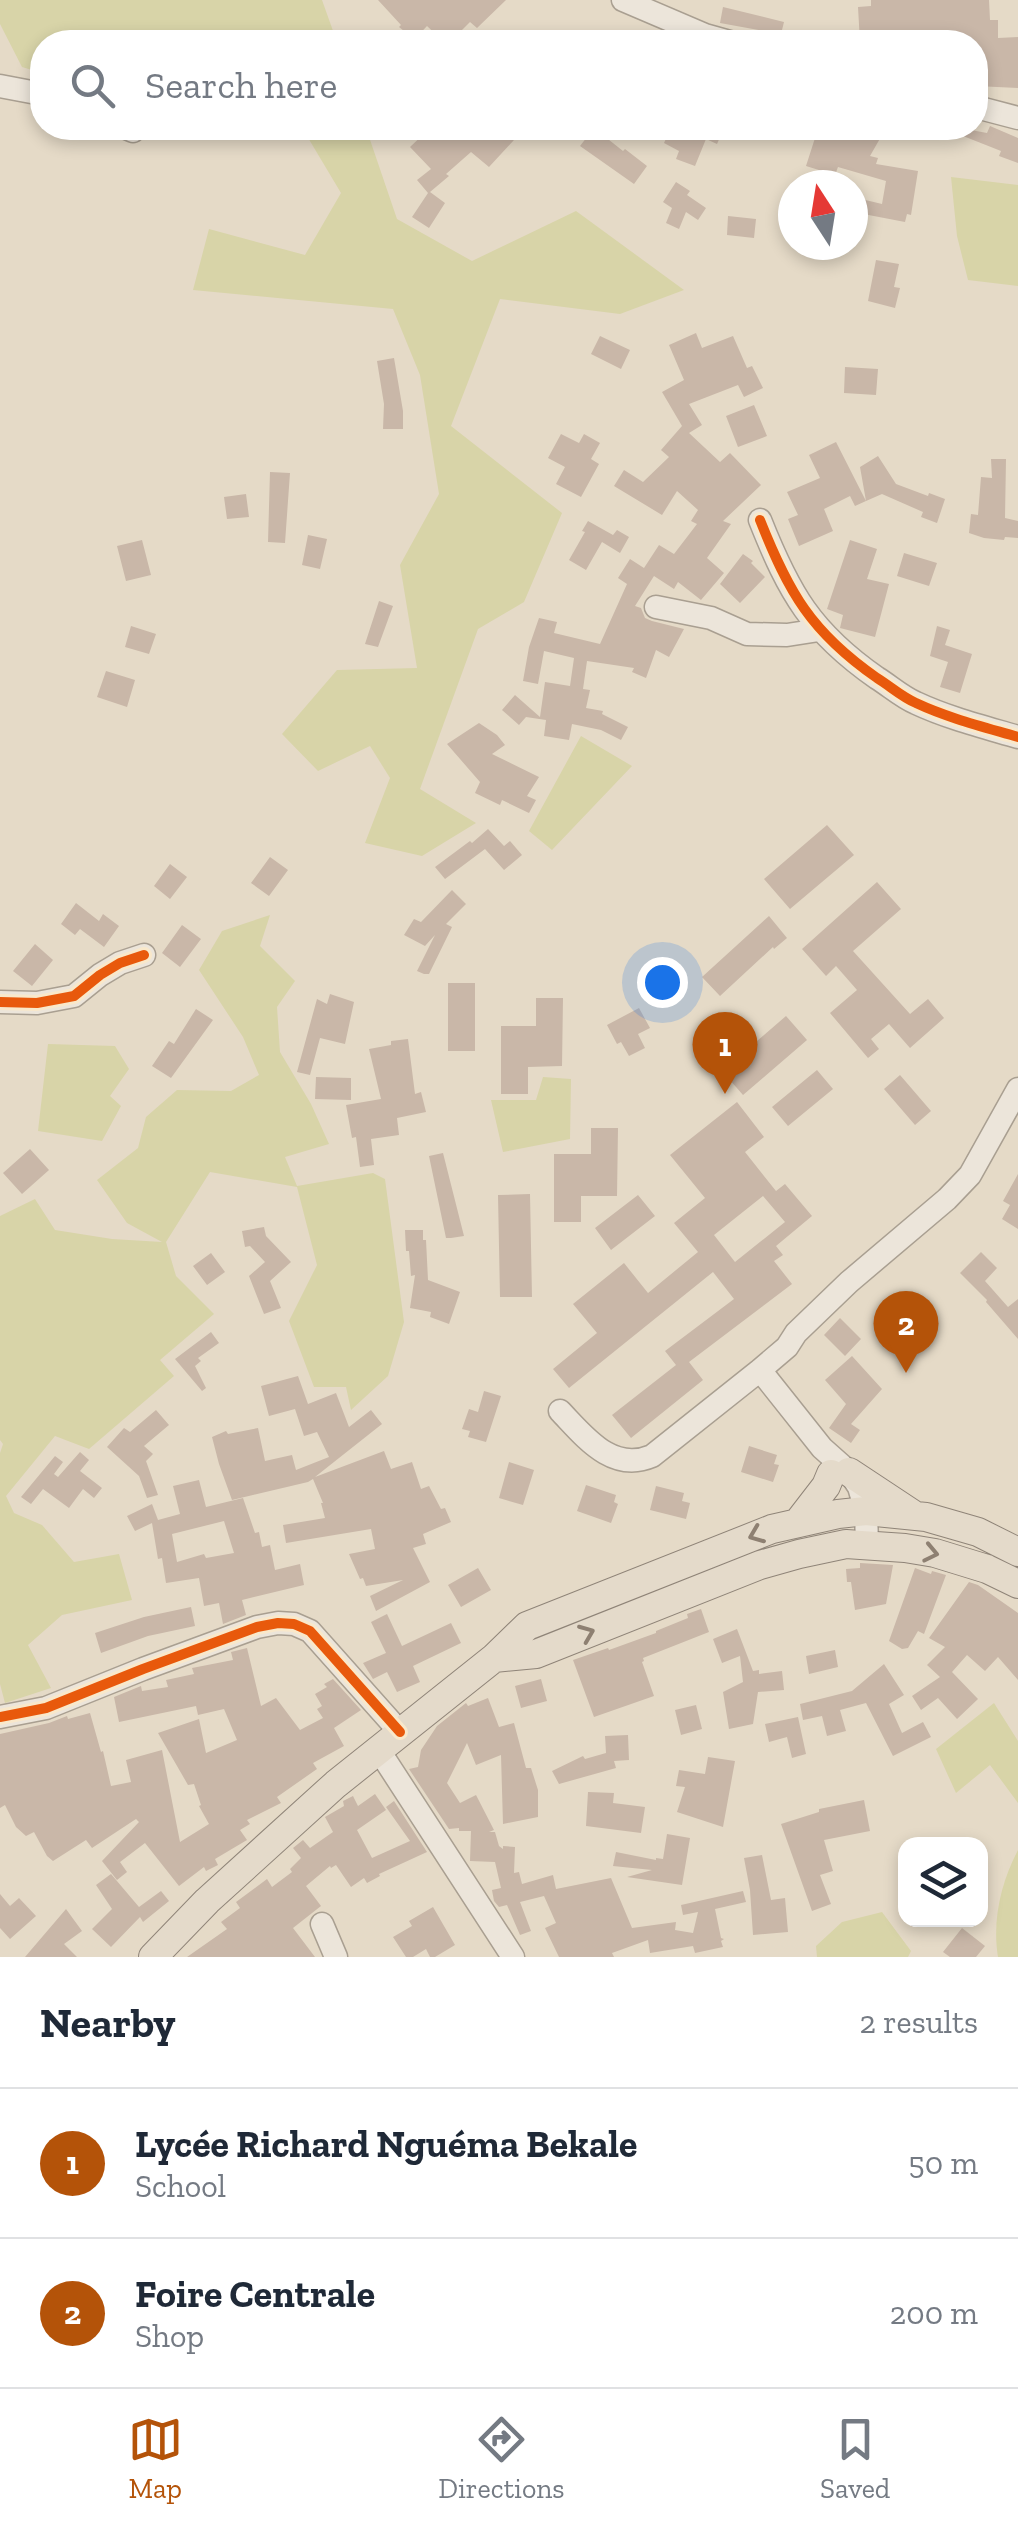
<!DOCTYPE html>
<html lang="en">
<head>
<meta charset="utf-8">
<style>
  :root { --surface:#fff; --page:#f6f6f7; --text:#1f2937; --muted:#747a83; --line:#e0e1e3; --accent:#b45309 }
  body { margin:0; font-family:"Zilla Slab",serif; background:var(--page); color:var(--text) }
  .controls { position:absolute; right:30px; bottom:30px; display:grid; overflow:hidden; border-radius:20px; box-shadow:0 5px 15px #0003 }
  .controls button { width:90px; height:90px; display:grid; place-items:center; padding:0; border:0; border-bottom:2px solid var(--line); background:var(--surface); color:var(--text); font:50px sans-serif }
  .compass { position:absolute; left:778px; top:170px; width:90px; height:90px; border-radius:50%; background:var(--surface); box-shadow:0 5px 15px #0003; rotate:348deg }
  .you { position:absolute; left:662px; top:982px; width:35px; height:35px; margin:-25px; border:8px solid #fff; border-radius:50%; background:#1a73e8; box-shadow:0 0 0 15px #1a73e833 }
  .badge { display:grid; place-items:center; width:65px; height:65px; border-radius:50%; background:var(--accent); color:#fff; font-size:32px; font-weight:700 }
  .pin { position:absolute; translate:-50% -82px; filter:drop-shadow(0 2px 5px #0008) }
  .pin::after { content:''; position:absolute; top:52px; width:35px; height:30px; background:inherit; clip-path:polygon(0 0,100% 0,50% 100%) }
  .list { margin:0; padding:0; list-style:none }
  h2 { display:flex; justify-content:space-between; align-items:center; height:130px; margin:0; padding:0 40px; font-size:42px }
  h2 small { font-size:32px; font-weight:400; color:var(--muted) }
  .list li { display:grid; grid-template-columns:65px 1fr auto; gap:30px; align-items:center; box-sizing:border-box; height:150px; padding:0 40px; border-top:2px solid var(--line) }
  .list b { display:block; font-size:38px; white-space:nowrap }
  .list p { margin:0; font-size:32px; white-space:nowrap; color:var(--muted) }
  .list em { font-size:32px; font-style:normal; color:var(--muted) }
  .icon { flex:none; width:55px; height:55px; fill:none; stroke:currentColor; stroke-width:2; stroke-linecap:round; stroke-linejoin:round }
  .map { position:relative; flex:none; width:1018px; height:1957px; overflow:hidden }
  .search { position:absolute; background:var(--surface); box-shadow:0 5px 15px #0003; left:30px; right:30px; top:30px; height:110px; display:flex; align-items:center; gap:25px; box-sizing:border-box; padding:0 35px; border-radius:40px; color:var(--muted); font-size:38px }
  .sheet { height:430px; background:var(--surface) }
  nav { display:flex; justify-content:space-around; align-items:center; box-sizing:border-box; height:140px; border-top:2px solid var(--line); background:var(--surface); font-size:28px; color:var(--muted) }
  nav a { display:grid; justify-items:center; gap:5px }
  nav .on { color:var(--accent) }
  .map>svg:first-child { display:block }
</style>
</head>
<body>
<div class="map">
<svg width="1018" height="1957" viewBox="0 0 1018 1957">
  <rect width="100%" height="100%" fill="#e5dac7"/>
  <path fill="#d8d4a8" d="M0,0H322L337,42H42V73L22,67L0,24Z
    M298,128H366L397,219L472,261L576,211L684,290L620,314L500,299L451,426L562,513L524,602L478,629L420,789L476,823L422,856L365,843L390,778L370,746L318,771L282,734L337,670L417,668L400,565L439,494L420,375L393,309L193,290L209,229L305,255L341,193L307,136Z
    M951,177L1018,185V286L968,280L957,236Z
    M581,736L632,766L552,850L529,831Z
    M270,915L260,946L295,981L277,1007L280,1052L311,1104L329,1144L285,1157L297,1186L373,1173L385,1179L404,1322L388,1376L351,1410L346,1387H314L289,1321L317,1265L297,1187L210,1172L166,1242L176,1276L214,1314L160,1360L174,1376L89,1449L55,1436L6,1496L14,1513L42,1525L74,1562L119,1554L132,1600L62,1615L28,1645L51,1688L5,1703L0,1684V1453L3,1444L0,1440V1216L35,1199L55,1230L112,1239L162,1242L127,1223L97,1180L138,1148L146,1117L177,1090L231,1091L259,1075L243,1037L199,970L222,931Z
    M48,1044L115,1046L129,1069L110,1096L121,1106L102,1141L38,1131Z
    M543,1077L571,1079L570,1139L503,1152L491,1100H536Z
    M994,1703L1018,1741V1803L990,1765L956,1793L936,1749Z
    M1018,1850V1957H998C992,1921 1001,1882 1018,1850Z
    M882,1912L911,1951L908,1957H817L816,1946L842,1922Z"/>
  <path fill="#c9b7a8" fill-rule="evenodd" d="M378,0H506L477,28L470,22L450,42H444L427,26L412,42H393L404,31L399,27L401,25Z
    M871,0H989L990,20H998V38L1018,37V88L976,86V42H860L858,7L871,6Z
    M723,7L784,22L781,34L720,23Z
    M990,126L1018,138V163L999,156L1001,151L958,134L960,128L987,133Z
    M430,128H525L489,167L471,152L446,174L449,176L430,192L445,203L429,228L412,217L428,193L417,180L431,169L410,147Z
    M594,128L623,151L625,149L647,166L634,184L580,146Z
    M678,128H724L717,144L706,139L695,166L676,159L679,151L664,143L669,132L687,140L690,133Z
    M791,128H886L870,156L878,158L876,164L918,171L911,215L907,214L905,222L853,212V197L882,204L886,181L838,167L835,175L806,166L815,138L790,130Z
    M676,182L690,191L687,195L706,208L698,220L686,212L679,229L666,223L672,208L663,202Z
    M728,216L756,219L754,238L727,235Z
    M876,260L899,264L894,287L900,288L895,308L868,301Z
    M696,333L702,348L733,336L747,368L752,366L763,388L744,397L738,385L689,404L702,425L689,433L720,462L730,453L761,485L723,521L731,524L707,558L724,573L701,600L678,582L674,589L654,576L635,606L641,608L645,618L652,621L684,629L669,657L656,650L646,678L632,672L634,668L587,661L583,689L590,690L586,708L603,711L602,714L628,727L621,740L601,730L572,724L569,740L544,736L546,720L526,717L519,725L502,710L515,695L540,717L545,682L570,686L574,658L544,651L538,684L523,681L529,647L539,618L557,622L554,633L600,644L627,584L618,578L630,559L644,568L659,545L674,554L697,524L691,521L698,510L677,491L662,515L614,486L624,470L643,482L669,457L661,450L682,426L662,392L684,380L669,345Z
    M600,336L630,350L621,369L591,354Z
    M394,358L403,411V429H383L384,404L377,361Z
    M845,367L878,369L876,395L844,393Z
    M754,405L767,436L738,447L726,416Z
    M561,434L579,443L584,434L600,443L591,459L599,464L581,497L556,484L565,467L548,458Z
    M836,442L866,501L855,506L850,496L824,509L833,531L799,546L788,519L798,515L787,492L820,478L809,455Z
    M878,456L896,484L928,496L929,493L945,499L937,523L921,517L923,512L882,494L866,501L860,467Z
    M991,459H1006L1005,518L1018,521V538L1005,537L1004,540L984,538L969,533L971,514L978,515L981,477L992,478Z
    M270,472L290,473L285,543L268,542Z
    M246,494L249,517L227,519L224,497Z
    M588,521L613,535L617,530L629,537L620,553L602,542L586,570L569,560L585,532L582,531Z
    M308,535L327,539L320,569L302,565Z
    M142,540L151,575L126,581L117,546Z
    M850,540L877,549L867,579L889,584L875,637L840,628L843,615L827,609Z
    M904,553L937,563L929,586L897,576Z
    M743,554L753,561L751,563L765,577L740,603L720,584Z
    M379,601L393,606L378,647L365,644Z
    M131,626L156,634L149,654L125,647Z
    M937,626L950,630L945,645L972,654L960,693L940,687L948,662L930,656Z
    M106,671L135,680L127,707L97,697Z
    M479,723L497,735L505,745L492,754L539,777L527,796L536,800L529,813L502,800L500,805L475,793L480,782L447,744Z
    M827,825L854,855L790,909L764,879Z
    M488,829L504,846L510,841L522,855L504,870L485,849L445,879L435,867L470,841L472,843Z
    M270,857L288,870L269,896L251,883Z
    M170,864L187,877L170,899L154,886Z
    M877,882L901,909L853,951L910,1014L928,999L944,1018L910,1048L889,1024L871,1039L879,1049L868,1058L830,1013L857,990L836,966L826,976L802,949Z
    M452,890L466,904L446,924L452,927L429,974H424L417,971L435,935L425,946L404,935L414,919L421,922Z
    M76,903L99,921L103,914L119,926L104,947L80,929L75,935L61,924Z
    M769,916L787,938L774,949L773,947L720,996L702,977Z
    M182,925L201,939L180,967L162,953Z
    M35,944L53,960L32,986L13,971Z
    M448,983H475V1051H448Z
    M330,994L354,1002L345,1044L320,1038L310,1075L297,1072L317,999L327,1004Z
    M536,998H563L562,1066L528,1067V1094H501V1026H536Z
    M639,1008L650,1028L638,1034L645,1048L629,1056L621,1042L617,1044L607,1025Z
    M196,1009L213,1020L171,1078L152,1066L169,1041L174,1044Z
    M786,1016L807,1040L743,1095L722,1071Z
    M408,1039L415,1094L421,1092L426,1112L397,1118L399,1135L371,1139L374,1165L360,1167L356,1137L352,1138L346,1105L381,1099L369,1049L391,1045V1041Z
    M817,1070L833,1089L788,1126L772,1107Z
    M900,1075L931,1111L915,1125L884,1089Z
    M316,1077L351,1078V1100L315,1099Z
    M737,1102L764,1137L745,1152L776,1191L785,1184L812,1216L776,1246L783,1255L774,1261L792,1284L689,1362L703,1380L631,1438L612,1415L676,1365L665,1351L734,1299L713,1272L569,1388L553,1369L597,1333L573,1304L624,1263L648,1293L698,1252L674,1223L705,1198L670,1155ZM763,1196L785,1222L735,1262L714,1235Z
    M591,1128H618L617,1196H581V1222H554V1154H591Z
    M30,1149L49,1170L22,1194L3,1173Z
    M443,1153L464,1236L451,1238H446L429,1156Z
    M1018,1174V1229L1002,1219L1010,1205L1003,1201Z
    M530,1194L532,1297H500L498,1195Z
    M638,1195L655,1216L611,1250L595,1228Z
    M264,1227L266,1236L291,1262L270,1281L281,1308L264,1314L249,1276L265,1262L250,1246L245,1247L242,1231Z
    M405,1230H423V1240H426L428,1280L460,1292L449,1324L430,1317L431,1312L410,1308L415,1275L411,1276L409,1251H406Z
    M981,1252L997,1268L985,1281L1008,1307L1018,1299V1339L986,1302L987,1300L960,1273Z
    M211,1253L225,1272L207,1285L193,1266Z
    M840,1318L861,1339L845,1356L824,1335Z
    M211,1332L219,1343L198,1358L201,1361L195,1366L206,1388L202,1391L175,1359Z
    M852,1356L882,1389L851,1424L860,1430L851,1443L829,1428L846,1404L825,1380Z
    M298,1376L308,1404L336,1393L349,1427L371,1410L382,1424L315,1477L384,1451L391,1469L412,1462L421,1489L429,1486L441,1509L445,1508L451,1522L423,1534L426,1544L413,1548L430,1582L376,1611L370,1596L403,1580L366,1586L363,1578L360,1579L349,1554L375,1549L371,1529L286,1543L283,1525L325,1518L321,1503H323L313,1479L308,1482L232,1500L219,1464L212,1437L226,1431L228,1434L258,1428L265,1461L292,1455L296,1470L329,1457L317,1432L304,1436L295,1409L269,1416L261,1386Z
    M484,1391L501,1396L486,1442L468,1437L470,1431L462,1429L469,1409L478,1412Z
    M156,1410L169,1425L144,1446L153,1454L146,1461L158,1495L147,1498L139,1476L107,1447L124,1428L130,1432Z
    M749,1446L777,1455L774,1464L779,1465L773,1482L741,1472Z
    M80,1452L89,1460L80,1471L102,1488L94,1498L83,1489L69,1508L43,1489L31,1504L21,1497L55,1456L63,1462L54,1474L58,1477Z
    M509,1462L534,1470L523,1505L499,1498Z
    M199,1480L206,1507L243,1498L255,1533L259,1532L262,1547L270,1545L275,1570L300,1564L304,1585L242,1600L246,1615L223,1624L219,1603L204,1606L199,1578L166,1583L162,1558L158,1559L152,1523L135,1531L127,1516L152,1504L158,1520L180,1514L173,1486ZM224,1521L234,1553L206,1558L204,1554L177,1562L172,1534Z
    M586,1485L616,1495L614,1502L618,1504L611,1523L577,1511Z
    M656,1486L684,1493L682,1501L690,1503L686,1519L650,1510Z
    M860,1563L893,1565L886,1604L855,1610L851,1582H847L846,1569L860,1568Z
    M478,1568L491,1590L461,1607L448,1585Z
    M915,1568L931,1574L932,1571L946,1575L924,1634L918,1631L908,1648L902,1649L889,1641Z
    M969,1582L978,1585L1018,1613V1680L998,1657L985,1671L967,1655L952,1672L978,1699L957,1719L938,1698L921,1710L912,1696L940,1677L927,1665L945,1647L929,1638Z
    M191,1607L195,1626L148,1636L101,1653L95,1633L144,1617Z
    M701,1609L709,1632L643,1658L644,1661L642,1662L654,1696L594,1717L573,1660L608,1648L609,1650L656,1633V1631L688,1618L687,1614Z
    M387,1614L402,1646L451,1623L461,1643L413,1666L420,1682L397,1692L387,1672L373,1679L363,1663L386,1653L371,1622Z
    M737,1629L753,1671L759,1670V1674L782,1671L784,1690L758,1692L753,1724L729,1729L723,1692L743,1682L740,1656L722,1663L713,1639Z
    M247,1648L261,1706L276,1698L300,1730L323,1718L317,1709L322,1706L315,1694L327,1687L324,1684L333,1679L361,1710L334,1728L344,1746L313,1763L317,1769L277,1797L281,1803L247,1820L250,1824L240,1830L247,1840L215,1859L218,1865L206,1871L204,1867L179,1886L145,1843L120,1862L127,1872L117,1880L102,1861L139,1822L136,1819L92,1848L86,1840L53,1861L47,1856L34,1832L26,1836L16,1827L5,1805L0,1808V1734L49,1723L67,1716L68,1719L90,1713L101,1752L103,1751L111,1786L131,1782L126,1760L162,1750L180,1842L209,1824L199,1806L201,1805L194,1784L188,1785L158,1733L199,1719L206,1753L237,1740L224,1709L198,1715L196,1706L119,1722L114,1697L141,1686L142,1691L168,1687L166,1680L194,1674L192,1668L233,1660L231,1652Z
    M835,1650L838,1667L809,1674L806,1656Z
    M884,1664L904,1695L889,1704L902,1733L923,1722L931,1737L893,1756L866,1703L840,1710L846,1731L827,1736L822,1716L803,1720L800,1704L852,1691Z
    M541,1679L547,1701L521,1708L515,1686Z
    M488,1698L499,1727L514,1723L526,1768H531L538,1790V1817L503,1824L501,1755L476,1765L467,1743L447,1783L460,1803L476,1795L494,1830L489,1832H495L499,1846L503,1849V1846L515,1847L514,1873L519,1872L522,1884L553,1875L556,1889L611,1878L632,1928L676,1922L675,1930L693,1933L698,1912L683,1915L681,1905L743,1891L746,1902L715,1909L721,1938L724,1939L721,1941L723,1947L695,1953L693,1946L650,1953L648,1940L612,1953L614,1957H559L545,1928L556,1923L544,1896L520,1902L531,1931L520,1935L507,1905L499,1907L494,1901L492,1890L501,1888L495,1862L470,1861L471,1831H459V1828L449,1829L409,1769L418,1767L421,1750L437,1726L466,1703L468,1706Z
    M696,1705L702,1729L681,1735L675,1710Z
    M798,1717L806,1754L792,1758L787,1737L769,1742L765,1724Z
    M628,1735L629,1760L614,1761L616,1768L559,1784L552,1771L583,1756L585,1759L606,1753L605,1736Z
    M708,1757L735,1761L723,1827L677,1812L685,1787L676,1786L679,1770L705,1774Z
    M588,1792L614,1793L613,1803L645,1807L641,1833L586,1826Z
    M375,1794L386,1810L357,1830L372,1858L410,1841L386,1807L394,1801L427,1852L379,1874L380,1876L367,1883L364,1878L351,1887L336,1865L331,1868L330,1866L306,1886L321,1906L293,1928L315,1957H187L227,1929L221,1922L240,1908L236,1902L267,1879L272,1887L292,1872L290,1869L301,1858L293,1848L303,1840L310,1848L333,1832L325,1817L344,1806L343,1801L353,1796L358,1806Z
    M864,1800L870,1831L824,1840L833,1871L820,1875L831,1904L812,1911L781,1824L819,1812V1809Z
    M667,1834L690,1838L682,1885L627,1877L652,1870L613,1866L616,1852L656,1860V1858L663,1859Z
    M762,1855L771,1900L785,1898L788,1932L753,1935L750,1890L744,1858Z
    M111,1874L139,1907L161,1891L169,1901L143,1922L140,1917L111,1947L92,1929L112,1909L96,1885Z
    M0,1894L10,1906L19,1898L36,1916L10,1939L0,1928Z
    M433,1907L455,1945L435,1957H430L426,1949L413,1957H406L393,1937L412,1926L409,1921Z
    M66,1909L82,1931L64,1944L77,1957H25Z
    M962,1928L985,1946L976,1957H950L943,1952Z"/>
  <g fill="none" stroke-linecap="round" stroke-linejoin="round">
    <defs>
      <path id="minor" d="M623,0L705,35L730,42
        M0,86L42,94
        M976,107L1018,118
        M126,128L133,131
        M760,520C789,593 811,632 877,678C890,686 902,697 916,703C948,718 984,727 1018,737
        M656,607L711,618L747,634L787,635L819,630
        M0,1002L37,1003L74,996L100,975L120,963L144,955
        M760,1370L822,1448L849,1472L859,1487L866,1511L867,1545
        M560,1411C585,1437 612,1473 652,1456L760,1370L787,1347L796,1333L849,1282L947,1199L970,1175L1018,1089
        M0,1717L46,1708L143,1669L257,1627L278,1623L294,1624L310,1631L400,1732
        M378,1749L513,1957
        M322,1924L336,1957"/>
      <path id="major" d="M849,1472L914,1515
        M799,1521L826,1486L831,1474
        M494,1658L536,1654L760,1565L799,1554L846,1544L905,1548L935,1553L987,1569L1018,1584
        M153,1957L207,1901L336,1784L494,1658L527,1626L772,1529L838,1514L866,1511L926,1517L978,1532L1018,1552"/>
    </defs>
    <use href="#minor" stroke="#a99f91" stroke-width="25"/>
    <use href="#major" stroke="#8f8478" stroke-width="30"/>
    <use href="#minor" stroke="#ece5da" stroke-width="22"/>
    <use href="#major" stroke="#e4daca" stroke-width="28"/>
    <defs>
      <path id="cycleway" d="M760,520C789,593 811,632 877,678C890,686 902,697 916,703C948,718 984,727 1018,737
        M0,1002L37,1003L74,996L100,975L120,963L144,955
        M0,1717L46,1708L143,1669L257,1627L278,1623L294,1624L310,1631L400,1732"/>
    </defs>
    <use href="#cycleway" stroke="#f9e8ca" stroke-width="16"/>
    <use href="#cycleway" stroke="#e8590c" stroke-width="10"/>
  </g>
  <defs><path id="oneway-chevron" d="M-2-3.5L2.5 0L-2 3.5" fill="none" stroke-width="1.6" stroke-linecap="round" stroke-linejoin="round" transform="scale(2.5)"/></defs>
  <g stroke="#8e8072">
    <use href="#oneway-chevron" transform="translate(756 1535) rotate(158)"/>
    <use href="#oneway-chevron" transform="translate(931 1553) rotate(12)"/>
    <use href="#oneway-chevron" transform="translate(587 1633) rotate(-22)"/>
  </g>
</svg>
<div class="controls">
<button><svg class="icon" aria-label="layers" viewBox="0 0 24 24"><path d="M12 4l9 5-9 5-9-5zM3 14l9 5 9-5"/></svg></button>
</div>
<svg class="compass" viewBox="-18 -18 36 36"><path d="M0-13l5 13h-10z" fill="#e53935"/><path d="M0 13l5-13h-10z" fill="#747a83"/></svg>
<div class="you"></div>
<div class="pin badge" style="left:725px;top:1094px">1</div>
<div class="pin badge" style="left:906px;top:1373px">2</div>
<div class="search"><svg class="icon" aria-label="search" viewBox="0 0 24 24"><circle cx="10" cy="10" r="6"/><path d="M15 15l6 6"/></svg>Search here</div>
</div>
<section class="sheet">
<h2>Nearby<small>2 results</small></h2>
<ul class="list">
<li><span class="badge">1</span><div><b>Lycée Richard Nguéma Bekale</b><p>School</p></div><em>50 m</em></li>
<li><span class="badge">2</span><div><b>Foire Centrale</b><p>Shop</p></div><em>200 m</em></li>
</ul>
</section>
<nav>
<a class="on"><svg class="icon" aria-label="map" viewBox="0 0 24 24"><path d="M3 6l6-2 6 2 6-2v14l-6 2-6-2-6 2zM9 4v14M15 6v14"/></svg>Map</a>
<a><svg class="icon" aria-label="directions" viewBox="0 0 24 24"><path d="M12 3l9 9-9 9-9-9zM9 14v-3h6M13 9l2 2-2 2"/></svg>Directions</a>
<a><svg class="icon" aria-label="saved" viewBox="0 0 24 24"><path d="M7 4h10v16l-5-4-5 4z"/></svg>Saved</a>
</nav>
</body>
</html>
